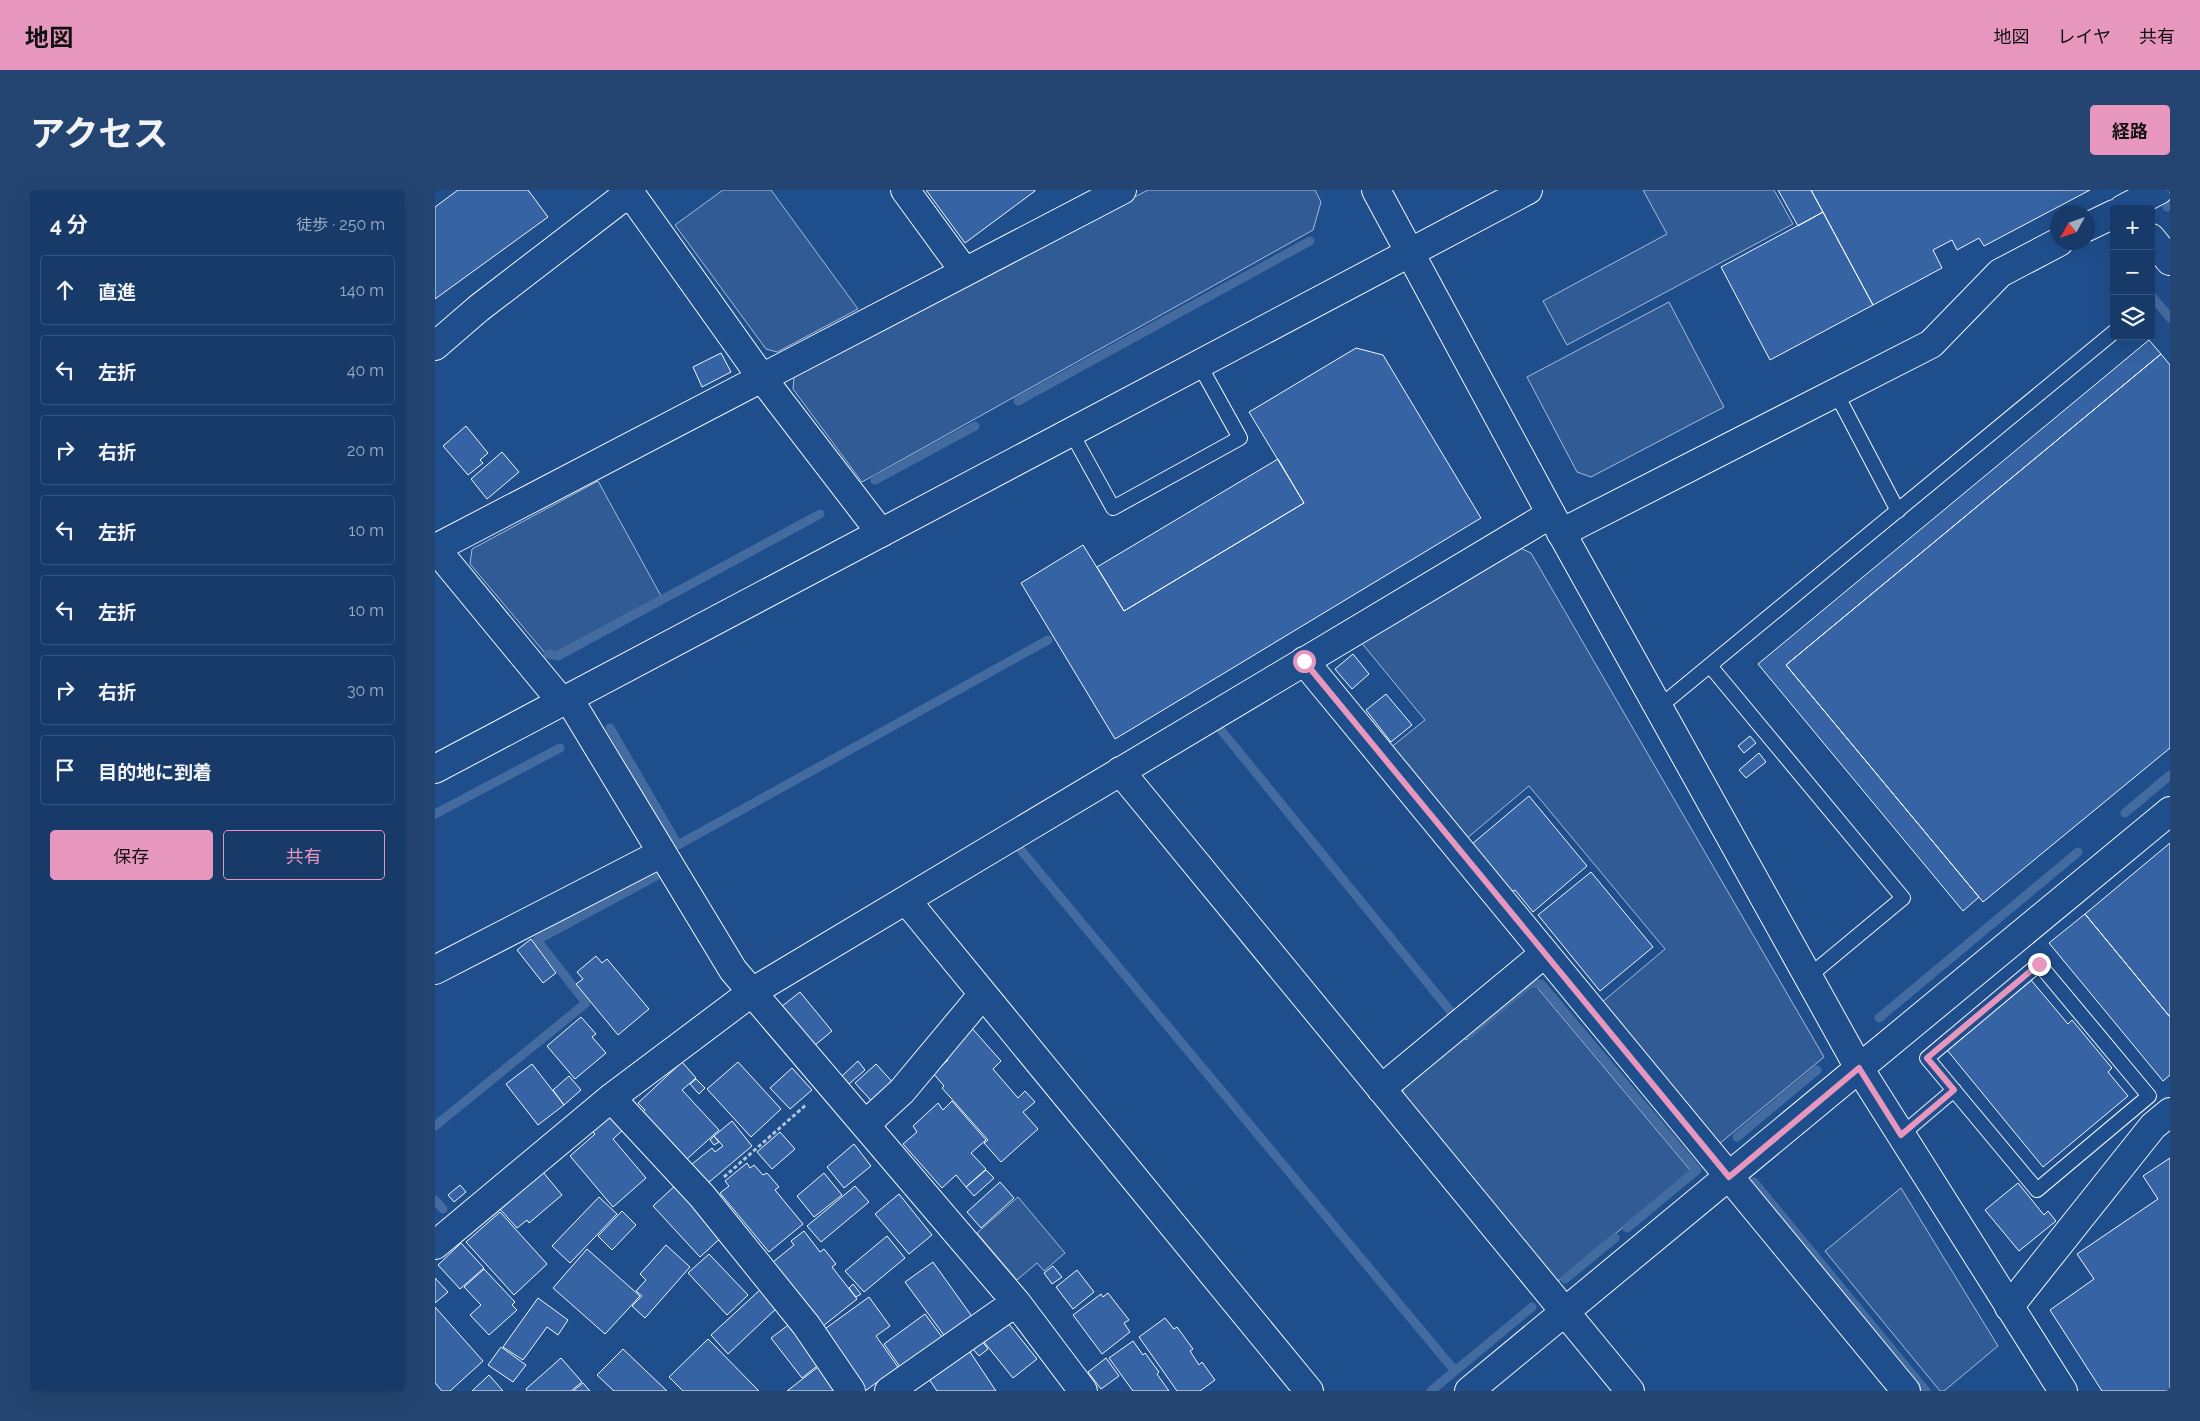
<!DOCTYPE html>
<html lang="ja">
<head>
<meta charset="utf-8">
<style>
  :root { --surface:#173a69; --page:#244571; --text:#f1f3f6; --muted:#9eadc0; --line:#36547d; --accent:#e797bd }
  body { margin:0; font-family:Raleway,"Noto Sans JP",sans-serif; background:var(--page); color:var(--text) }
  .controls { position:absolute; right:15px; top:15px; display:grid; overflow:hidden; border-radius:5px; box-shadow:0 5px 20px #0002 }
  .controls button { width:45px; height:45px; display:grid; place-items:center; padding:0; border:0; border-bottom:1px solid var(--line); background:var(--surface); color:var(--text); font:25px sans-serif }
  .compass { position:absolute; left:1615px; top:15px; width:45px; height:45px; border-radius:50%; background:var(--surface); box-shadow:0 5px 20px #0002; rotate:230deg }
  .stop { position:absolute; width:15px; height:15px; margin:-11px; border:4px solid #e797bd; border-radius:50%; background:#fff }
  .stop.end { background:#e797bd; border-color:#fff; box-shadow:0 1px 5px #0008 }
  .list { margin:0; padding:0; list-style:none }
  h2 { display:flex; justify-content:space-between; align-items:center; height:65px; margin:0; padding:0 20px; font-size:21px }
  h2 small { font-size:16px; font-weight:400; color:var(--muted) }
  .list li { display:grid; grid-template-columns:32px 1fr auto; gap:15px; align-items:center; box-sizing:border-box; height:70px; margin:0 10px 10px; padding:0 10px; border:1px solid var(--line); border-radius:5px }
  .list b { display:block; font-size:19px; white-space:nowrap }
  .list em { font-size:16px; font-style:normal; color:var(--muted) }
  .actions { display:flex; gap:10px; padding:15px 20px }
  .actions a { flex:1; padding:11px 0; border:1px solid var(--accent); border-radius:5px; text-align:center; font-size:18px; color:var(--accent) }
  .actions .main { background:var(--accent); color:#111 }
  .icon { flex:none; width:28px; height:28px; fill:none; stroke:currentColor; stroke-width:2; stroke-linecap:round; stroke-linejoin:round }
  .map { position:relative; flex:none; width:1735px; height:1201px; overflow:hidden; border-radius:5px }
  header { display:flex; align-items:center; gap:30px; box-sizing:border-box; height:70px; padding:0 25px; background:var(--accent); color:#111 }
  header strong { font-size:24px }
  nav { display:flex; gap:28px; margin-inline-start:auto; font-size:18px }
  .intro { display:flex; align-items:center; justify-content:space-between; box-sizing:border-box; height:120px; padding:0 30px }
  h1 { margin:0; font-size:35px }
  .button { padding:12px 22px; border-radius:5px; background:var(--accent); color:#111; font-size:18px; font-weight:700 }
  main { display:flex; gap:30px; padding:0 30px }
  aside { flex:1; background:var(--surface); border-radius:5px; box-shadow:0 5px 20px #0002 }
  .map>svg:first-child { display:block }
</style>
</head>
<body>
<header>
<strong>地図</strong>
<nav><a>地図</a><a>レイヤ</a><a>共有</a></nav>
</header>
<div class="intro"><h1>アクセス</h1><a class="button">経路</a></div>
<main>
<aside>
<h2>4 分<small>徒歩 · 250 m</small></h2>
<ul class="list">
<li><svg class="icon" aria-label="ahead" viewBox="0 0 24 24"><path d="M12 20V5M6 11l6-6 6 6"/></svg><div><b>直進</b></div><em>140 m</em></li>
<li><svg class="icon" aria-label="left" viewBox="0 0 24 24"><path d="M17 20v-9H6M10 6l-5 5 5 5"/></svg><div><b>左折</b></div><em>40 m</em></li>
<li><svg class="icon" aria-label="right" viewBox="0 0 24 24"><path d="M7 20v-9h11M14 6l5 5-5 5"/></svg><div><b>右折</b></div><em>20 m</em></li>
<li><svg class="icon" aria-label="left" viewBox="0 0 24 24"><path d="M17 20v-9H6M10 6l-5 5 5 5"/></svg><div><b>左折</b></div><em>10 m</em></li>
<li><svg class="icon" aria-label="left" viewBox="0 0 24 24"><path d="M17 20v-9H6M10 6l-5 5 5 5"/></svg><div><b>左折</b></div><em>10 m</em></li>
<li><svg class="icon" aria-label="right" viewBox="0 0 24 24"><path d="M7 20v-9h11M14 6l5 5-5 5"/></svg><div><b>右折</b></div><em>30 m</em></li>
<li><svg class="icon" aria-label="arrive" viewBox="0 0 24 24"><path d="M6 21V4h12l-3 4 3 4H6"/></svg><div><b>目的地に到着</b></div></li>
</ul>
<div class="actions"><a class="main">保存</a><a>共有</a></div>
</aside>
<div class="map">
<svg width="1735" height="1201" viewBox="0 0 1735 1201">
  <rect width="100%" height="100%" fill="#1f4e8c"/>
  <path fill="#305b95" stroke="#a8bbd7" d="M288,0H336L423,119L342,162L331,159L240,35Z
    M713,0H880L886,12L878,40L427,292L358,199L359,187Z
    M1208,0H1339L1358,34L1132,155L1108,111L1232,44Z
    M1234,112L1289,217L1156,287L1142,282L1092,187Z
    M163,291L226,406L120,463H110L35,374L37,359Z
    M1083,357L1096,363L1389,867L1284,954L1166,813L1230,759L1094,596L1031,649L955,558L990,530L925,451Z
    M1098,795L1101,796L1256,981L1122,1092L968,907V894L1027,845L1031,850Z
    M1466,998L1563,1156L1509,1201H1505L1390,1061Z
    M583,1007L630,1063L609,1081L602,1073L582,1090L542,1043Z"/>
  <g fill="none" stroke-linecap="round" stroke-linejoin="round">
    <path stroke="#446ba0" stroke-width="9" d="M1732,17L1735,15
      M1716,105L1735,128
      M583,211L875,51
      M440,290L540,236
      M113,464L123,466L385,324
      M175,538L243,655L613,450
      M786,540L1017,823
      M1690,623L1735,585
      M0,624L125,558
      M585,659L1020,1181
      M1444,828L1643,662
      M1034,844L1095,793L1106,794L1262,980L1192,1038
      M0,936L151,813L102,750L221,686
      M1302,947L1382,880
      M1319,992L1491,1201
      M0,1010L8,1019
      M1130,1089L1180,1048
      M996,1201L1097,1117"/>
  </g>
  <path fill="#3563a3" stroke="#f2f6ff" d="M23,0H93L113,27L0,109V17Z
    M491,0H600V1L530,53Z
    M1343,0H1376L1388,22L1363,36Z
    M1376,0H1655L1549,56L1544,48L1522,60L1517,50L1498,60L1507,78L1438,115Z
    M1388,22L1438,115L1335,170L1286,77Z
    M1714,150L1726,164L1351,475L1544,707L1528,721L1323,474Z
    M921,158L948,165L1046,328L680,549L586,393L648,355L689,421L869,313L814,222Z
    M286,163L296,182L267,197L258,177Z
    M1726,164L1735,175V558L1548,712L1351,475Z
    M31,236L53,263L45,270L48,273L33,285L8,256Z
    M67,262L84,282L52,309L36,289Z
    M843,269L869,313L689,421L662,377Z
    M918,464L934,484L917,499L900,479Z
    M951,504L977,535L956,552L931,520Z
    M1315,546L1321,553L1309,563L1303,556Z
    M1324,563L1331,572L1311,588L1304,580Z
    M1094,606L1152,676L1098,722L1080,700L1076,702L1037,654Z
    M1735,653V827L1650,724Z
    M1156,682L1218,757L1165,801L1103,725Z
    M1650,724L1735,827V885L1728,891L1614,753Z
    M96,749L121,783L108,793L82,760Z
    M161,766L167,773L172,769L214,819L183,845L141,794L148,789L142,782Z
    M1596,790L1633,834L1637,830L1677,878L1673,882L1693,906L1608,977L1512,860Z
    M365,802L397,841L379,856L346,817Z
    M146,827L161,844L157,847L171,863L140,889L112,856Z
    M535,836L566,871L558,879L583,908L590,901L600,912L588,922L603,939L566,972L549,953L553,950L507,898L509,896L498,883L513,870L506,861Z
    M423,871L430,880L414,894L407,886Z
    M247,872L261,888L247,900L284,940L252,969L208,922L210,920L203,913Z
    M303,872L346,919L316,947L272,899Z
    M97,874L129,915L103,935L71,894Z
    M441,874L462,897L441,916L420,893Z
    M357,878L377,900L355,919L335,898Z
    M134,886L146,900L129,915L118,900Z
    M261,889L270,898L264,904L255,894Z
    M517,911L551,950L536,963L551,979L531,997L521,985L507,998L468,954L482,942L478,936L503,913L508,920Z
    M177,925L189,939L178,949L211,988L178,1017L135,966L160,944L157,941Z
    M297,931L317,956L273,993L257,974L277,958L280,962L288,956L279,946Z
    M345,942L360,959L337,979L322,962Z
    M279,946L284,952L279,955L275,950Z
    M419,954L436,976L409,998L392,977Z
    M1735,968V1201H1667L1615,1120L1659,1089L1642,1064L1723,1009L1708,986Z
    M312,973L315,978L319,975L328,985L332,983L344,997L340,1000L368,1034L334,1062L285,1003L294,996L290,991Z
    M551,980L559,988L539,1006L531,997Z
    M107,981L127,1005L94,1033L92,1030L82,1038L64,1018Z
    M389,983L407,1005L379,1027L362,1006Z
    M565,992L579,1008L546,1038L532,1022Z
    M243,993L290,1044L265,1067L218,1016Z
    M1583,993L1609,1025L1613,1021L1621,1031L1584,1061L1550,1020Z
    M25,995L31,1002L19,1012L13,1005Z
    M420,996L434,1012L386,1052L372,1036Z
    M464,1004L497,1045L474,1064L440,1024Z
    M164,1007L182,1024L135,1073L117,1056Z
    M187,1021L201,1035L177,1060L163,1046Z
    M65,1022L112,1074L79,1105L31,1052Z
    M369,1041L385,1062L389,1059L401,1074L397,1077L422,1109L388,1136L338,1072L359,1055L356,1051Z
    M452,1046L470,1068L429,1102L410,1081Z
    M26,1053L49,1078L25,1099L3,1075Z
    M231,1055L255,1077L210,1128L197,1116L207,1106L201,1101L211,1090L205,1084Z
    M152,1059L205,1106L170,1144L118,1098Z
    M274,1064L313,1105L292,1125L253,1083Z
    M498,1072L538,1128L511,1148L470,1092Z
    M618,1076L627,1087L617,1094L609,1083Z
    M49,1079L80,1112L77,1115L82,1120L54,1145L35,1125L46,1115L29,1097Z
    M642,1080L659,1102L638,1119L621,1097Z
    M0,1088L13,1102L0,1113Z
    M418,1094L426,1104L421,1107L414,1098Z
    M327,1098L344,1116L293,1164L276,1145Z
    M673,1103L694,1130L689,1133L695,1142L667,1164L638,1125L666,1104L668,1107Z
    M434,1107L455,1136L441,1146L463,1177L430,1201L387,1141Z
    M103,1108L133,1130L123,1145L112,1137L88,1170L68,1157Z
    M0,1117L48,1171L15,1201H7L0,1193Z
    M490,1124L510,1151L468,1181L449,1154Z
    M730,1128L739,1139L742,1137L758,1159L755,1161L764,1175L767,1172L780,1190L765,1201H742L704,1147Z
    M356,1133L387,1172L367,1188L336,1148Z
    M573,1133L602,1169L578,1188L549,1152Z
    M273,1149L324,1201H248L234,1187Z
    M547,1151L553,1159L544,1166L538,1159Z
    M698,1151L708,1165L710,1163L724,1182L722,1184L734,1201H698L674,1168Z
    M66,1157L91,1175L78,1192L53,1175Z
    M188,1159L232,1201H179L162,1185Z
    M533,1159L561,1201H502L492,1186Z
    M126,1168L147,1192L136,1201H92L91,1199Z
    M671,1168L684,1186L666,1199L653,1182Z
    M383,1177L402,1201H352Z
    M54,1185L68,1201H37Z
    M148,1193L155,1201H138Z"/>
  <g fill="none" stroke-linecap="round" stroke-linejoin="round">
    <defs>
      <path id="service" d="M1401,203L1463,321
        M636,242L678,318L805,248L764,174
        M1276,477L1468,708L1373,787
        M1223,518L1679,142
        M1604,774L1714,906L1602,1000L1492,868Z
        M1466,945L1519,900"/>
      <path id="minor" d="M193,0L327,188L446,343
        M470,0L530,82
        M1688,19L1724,0
        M1652,37L1679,24
        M1716,48L1735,71
        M0,156L44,118L195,2
        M1126,343L1496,154L1565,83L1624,52
        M0,358L127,512
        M1,358L687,0
        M869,471L1471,1201
        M134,509L298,780L581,1112L648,1201
        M685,581L1195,1201
        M471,710L874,1201
        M0,780L227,663
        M946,899L1110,763
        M176,908L267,1006L371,1135L416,1201
        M430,935L467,901L548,804
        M0,1055L176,908L317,802L1116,324
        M1574,1117L1718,936L1735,922
        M454,1201L581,1112
        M1034,1201L1735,621"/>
      <path id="tertiary" d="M941,0L1116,324L1424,878L1628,1201
        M0,579L1093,0"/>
    </defs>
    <use href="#service" stroke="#f2f6ff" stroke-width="16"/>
    <use href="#minor" stroke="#f2f6ff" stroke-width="30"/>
    <use href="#tertiary" stroke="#f2f6ff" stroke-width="30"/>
    <path stroke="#b3c4dc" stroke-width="3" stroke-dasharray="4 2.5" stroke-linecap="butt" d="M289,987L372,914"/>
    <use href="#service" stroke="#1f4e8c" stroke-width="14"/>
    <use href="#minor" stroke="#1f4e8c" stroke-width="28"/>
    <use href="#tertiary" stroke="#1f4e8c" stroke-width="28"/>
  </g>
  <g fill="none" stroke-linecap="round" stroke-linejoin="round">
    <path stroke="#e797bd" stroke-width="6" d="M869,471L1294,987L1424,878L1466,945L1519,900L1492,868L1604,774"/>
  </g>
</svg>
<div class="controls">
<button>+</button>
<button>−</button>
<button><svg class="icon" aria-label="layers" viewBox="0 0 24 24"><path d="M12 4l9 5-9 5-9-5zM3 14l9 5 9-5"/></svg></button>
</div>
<svg class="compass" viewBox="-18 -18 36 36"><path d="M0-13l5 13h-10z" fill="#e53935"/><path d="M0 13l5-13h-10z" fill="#9eadc0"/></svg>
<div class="stop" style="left:869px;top:471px"></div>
<div class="stop end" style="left:1604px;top:774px"></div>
</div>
</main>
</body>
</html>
